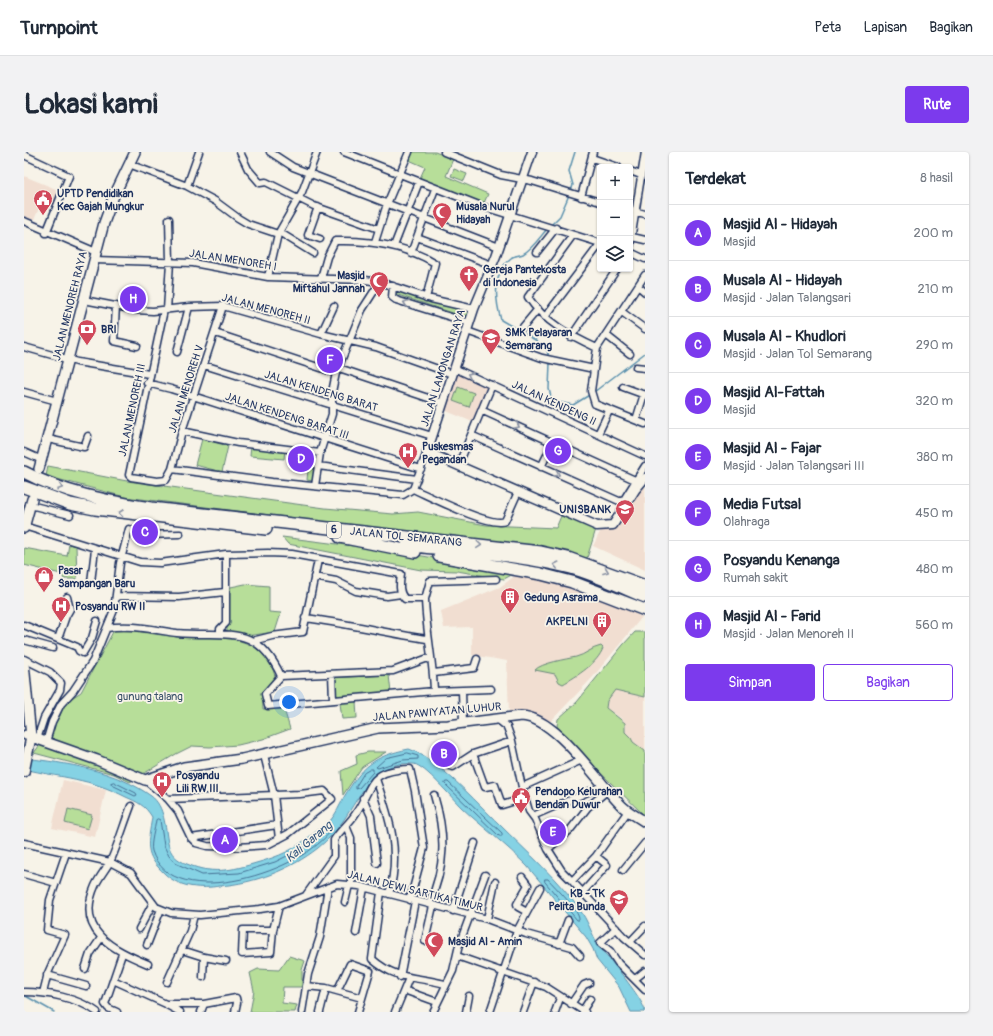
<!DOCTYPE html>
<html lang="id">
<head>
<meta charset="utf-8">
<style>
  :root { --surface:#fff; --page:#f2f2f3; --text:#1f2937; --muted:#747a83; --line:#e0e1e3; --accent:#7c3aed }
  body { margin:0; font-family:Pangolin,sans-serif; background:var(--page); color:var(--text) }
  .controls { position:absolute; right:12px; top:12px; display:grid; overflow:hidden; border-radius:4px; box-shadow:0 1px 3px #0004 }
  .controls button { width:36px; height:36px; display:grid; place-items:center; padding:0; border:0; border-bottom:1px solid var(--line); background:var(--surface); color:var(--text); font:20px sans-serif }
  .you { position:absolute; left:265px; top:550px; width:14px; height:14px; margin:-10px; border:3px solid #fff; border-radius:50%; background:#1a73e8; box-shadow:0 0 0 6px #1a73e833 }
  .badge { display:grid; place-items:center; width:26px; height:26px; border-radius:50%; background:var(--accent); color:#fff; font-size:13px; font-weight:700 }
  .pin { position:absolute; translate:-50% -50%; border:2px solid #fff; box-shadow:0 1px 4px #0006 }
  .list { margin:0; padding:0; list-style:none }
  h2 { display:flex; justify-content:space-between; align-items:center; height:52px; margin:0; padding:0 16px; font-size:17px }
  h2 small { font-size:13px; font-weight:400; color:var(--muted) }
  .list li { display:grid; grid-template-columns:26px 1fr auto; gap:12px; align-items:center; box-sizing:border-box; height:56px; padding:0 16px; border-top:1px solid var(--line) }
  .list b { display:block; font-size:15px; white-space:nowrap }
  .list p { margin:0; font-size:13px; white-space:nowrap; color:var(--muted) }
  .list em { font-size:13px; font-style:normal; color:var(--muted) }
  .actions { display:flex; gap:8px; padding:12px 16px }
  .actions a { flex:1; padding:9px 0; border:1px solid var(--accent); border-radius:4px; text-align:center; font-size:14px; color:var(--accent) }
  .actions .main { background:var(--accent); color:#fff }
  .icon { flex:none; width:22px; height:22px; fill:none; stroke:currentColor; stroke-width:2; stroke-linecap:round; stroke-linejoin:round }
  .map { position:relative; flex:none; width:621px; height:860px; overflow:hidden; border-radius:4px }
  header { display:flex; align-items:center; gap:24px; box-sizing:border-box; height:56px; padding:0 20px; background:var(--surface); border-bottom:1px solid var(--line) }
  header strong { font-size:19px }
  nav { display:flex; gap:22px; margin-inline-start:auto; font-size:14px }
  .intro { display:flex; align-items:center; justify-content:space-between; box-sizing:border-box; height:96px; padding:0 24px }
  h1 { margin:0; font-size:28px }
  .button { padding:10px 18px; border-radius:4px; background:var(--accent); color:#fff; font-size:14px; font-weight:700 }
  main { display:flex; gap:24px; padding:0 24px }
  aside { flex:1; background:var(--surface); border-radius:4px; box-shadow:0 1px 3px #0004 }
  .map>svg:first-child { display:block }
</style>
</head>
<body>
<header>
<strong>Turnpoint</strong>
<nav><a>Peta</a><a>Lapisan</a><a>Bagikan</a></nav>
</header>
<div class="intro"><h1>Lokasi kami</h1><a class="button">Rute</a></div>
<main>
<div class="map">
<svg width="621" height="860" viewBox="0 0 621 860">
  <rect width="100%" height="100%" fill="#f7f3e8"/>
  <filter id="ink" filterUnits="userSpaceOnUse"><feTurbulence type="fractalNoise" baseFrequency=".025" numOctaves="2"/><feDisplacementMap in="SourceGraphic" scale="8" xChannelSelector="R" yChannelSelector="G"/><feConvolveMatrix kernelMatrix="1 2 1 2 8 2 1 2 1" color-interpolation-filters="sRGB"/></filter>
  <g filter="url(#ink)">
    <path fill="#f1ded1" d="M0,24L37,39L31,54L23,51L20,58L15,56L10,68L0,64Z
      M434,219L467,234L451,271L420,258Z
      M621,322V418L569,394L576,380Z
      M495,421L510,423L584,447L618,465L569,525L525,571L506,562H485L483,509L448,503V475L420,476L417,459L476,435Z
      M591,538L621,545V599L609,590L607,586L601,580L602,573L598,567L582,556L583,549Z
      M39,628L82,638L71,685L28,676Z"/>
    <path fill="#b7de99" stroke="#69867c" d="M389,0H411L429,7L422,24L464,42L459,53L396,26L401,15L385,8Z
      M430,17L443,22L440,29L427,24Z
      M372,137L447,158L444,166L371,142Z
      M434,235L450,241L445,255L429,249Z
      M178,287L204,294L198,320L171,313Z
      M227,294L261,298L260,307L226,304Z
      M24,314L103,329L301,356L369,362L394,360L462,373L532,376L537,364L572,377L563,406L487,393L101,345L22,324Z
      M284,317H290L289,329L283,328Z
      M258,385L369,399L493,420L480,427L433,419L397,418L264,392Z
      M45,392L52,394L53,427H40L37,422L0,413V396L43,404Z
      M221,432L245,434V460L257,461L251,480L222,484L203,479L202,436Z
      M91,476C112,479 134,483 155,485C175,487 204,483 222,491C237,497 247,509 251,524L238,541L239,557H260L266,577L239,587L214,593L186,595L168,594L152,602L106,630L90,622L10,601L36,564L40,551L57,540Z
      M611,480H621V545L591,538L583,549L582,556L601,571V580L607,586L609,590L621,599V664L553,598L533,574L534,567L553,550L599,493Z
      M577,494L579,496C574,511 553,524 539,532L535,530L531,522L511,518C517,511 543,507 552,505C561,503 567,496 577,494Z
      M365,523L367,541L307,545L306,526Z
      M332,549L333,566L318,567L316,551Z
      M344,600H362L338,615L319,643L317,619L333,612L332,603Z
      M44,657L68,663L64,677L41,671Z
      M265,804L281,809L278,818V835H259L258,851L273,853L271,860H226L230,839L226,821L234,817L255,818Z"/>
    <path fill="#85d2e4" stroke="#5b91ae" d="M385,597C414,607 452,650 475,672C503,700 535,728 558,761C566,773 569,787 578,798C587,809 621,849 621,860H607L595,835L573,808L569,797L562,785C542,762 523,737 503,714C483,693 458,675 437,655C428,646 401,614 390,612C351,607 337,643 319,669C312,679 304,688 294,696C266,718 231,731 196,734C177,737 156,736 141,722C119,702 124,692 128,665C121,653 113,650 102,645C65,626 38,626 0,617V606C42,611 91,618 127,644C141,654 141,676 144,691C146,702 153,708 163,712C191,724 212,717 239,709C265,701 274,694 294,678C298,675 303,672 306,669C312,662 316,653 320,645C338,615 349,604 385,597Z"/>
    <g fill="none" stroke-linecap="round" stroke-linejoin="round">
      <path stroke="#457094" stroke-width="1" d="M384,601L394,604V607L379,608L354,616L352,615L362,606Z
        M347,617H349V620L335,636L332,637V634L340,621Z
        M90,630L112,641L113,643L111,644L88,633L87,631Z
        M422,630H424L478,681V684H475L421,632Z
        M134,667L136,668L140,694L145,704L151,711L178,723L215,721L251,710L281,695L305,675L308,677C282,718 149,763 128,699C126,691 131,677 132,668Z
        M521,727H524C531,735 556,759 555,768H553L521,730Z"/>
      <path stroke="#5b91ae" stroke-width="1.5" d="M547,39L549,33L545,19L551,0
        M527,73L536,64L545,43
        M523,77C516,85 508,97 499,102C495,104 490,103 487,106C468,121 471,147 477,168L513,189L523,198L525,206
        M526,210L525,237L528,249L549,253L567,242
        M570,240L621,201
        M0,843L30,860"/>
      <defs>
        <path id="minor" d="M216,0L224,17L236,31L242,30L290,54L355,77
          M246,0L269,15L475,95
          M320,0L460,55L576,91
          M420,0L477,23L508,29L576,50
          M0,3L45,24L22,81
          M568,6L594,15
          M105,12L163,34L191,49L214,66L224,72L254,82
          M606,19L617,23
          M163,34L175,0
          M557,45L569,0
          M294,55L284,83L296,87
          M606,58L621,62
          M0,69L72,100
          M255,80L289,101
          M549,83L504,145C520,170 547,184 573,196
          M393,85L468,113
          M608,85L621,88
          M351,90L363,52L385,0
          M370,94L395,30
          M606,94L621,0
          M513,100L532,76
          M606,100L621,107
          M387,101L411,37
          M70,108L169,111L244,125L341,128L356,130L407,147L450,157
          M621,123L573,196L567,239L571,252L621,272
          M244,125L254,82L278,40L293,0
          M297,126L303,105L311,89C345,88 381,93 411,111L402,146
          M369,134L368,145L372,148L446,171
          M614,134L621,140
          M60,148L112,158L129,159L165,155L199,154L297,182L352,195L428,222
          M92,154L90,189L113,194
          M140,158L105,323L107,325L133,329L142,328L148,317L158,279L199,154
          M143,158L146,110L145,67
          M598,160L621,177
          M521,165L576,92
          M499,175L514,157
          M443,179L518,206L570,217
          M191,181L312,221
          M297,182L310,154
          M582,183L606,202
          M547,185L593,117
          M0,195L53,210L125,222
          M153,200L165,155
          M180,213L408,284
          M612,215L621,216
          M315,216L419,251
          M430,216L621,304
          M123,231L147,237L397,317
          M599,235L621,243
          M0,240L33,249
          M457,258L611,328
          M612,268L620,242
          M158,279L214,291L296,301
          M574,282L585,259
          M447,283L595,349H599L621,314
          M24,287L60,295L64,284
          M0,300L18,308
          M294,314L393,327
          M434,314L468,233
          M517,315L529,291
          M148,317L248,330L379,343L389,337L403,300
          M291,334L296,301L308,262V240L312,221L338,158L356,130
          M389,337C405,344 467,376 481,369L494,340
          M6,353L46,363
          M0,374L116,410L136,411L202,402L244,401L268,402L377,422C376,431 374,440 381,447H401C402,478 409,508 410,539
          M290,425L312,429L332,439L363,444L377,442
          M67,430L71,397
          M93,444L155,445L201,440
          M401,447L406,429L472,427
          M281,466C322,471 362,481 403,487
          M0,473L53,495L55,499L59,501L68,486L73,469
          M83,476C106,472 130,478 153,481C201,486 232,469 257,524L241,542L244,554L410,539L467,537
          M196,481V477L202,471V402
          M34,487L42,464L46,457L43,445
          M0,488L29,496
          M228,489L248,484L279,480L294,408
          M0,507L26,520L37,531L36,538L20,566L13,587
          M410,521L450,516L453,507
          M308,522L309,548
          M257,524L369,519L407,505
          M438,539L439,571
          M473,567L483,575L488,589L498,635L505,659L511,667L524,697L538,719L548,729
          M22,590L28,570L37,552L49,539L69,509L90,458L96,411L105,377L121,383L156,382
          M449,602L461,635L471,633L478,653L501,646
          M240,603L250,643L255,687
          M420,607L425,614L429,615L449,602L488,589
          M352,627C366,667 377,700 365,742
          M121,628L144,647L154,659L167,686L172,691L183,694L214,695L243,693L264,682L308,647L300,639L276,642L144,647
          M498,635L558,608
          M339,646L347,664L353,711
          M107,654C100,672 95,690 87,708C82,717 75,725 71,734C51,779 88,797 124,812
          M604,659L572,704L548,729L600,785L621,803
          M509,664L580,633
          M322,674L327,686V733
          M167,686L253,673
          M0,691L86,710L107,721L132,755L147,761L176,763L236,757L255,754L313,732L335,734L463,767L502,782L548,795L556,804
          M524,697L546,678L564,655L584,638
          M599,718L621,691
          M0,722L32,731
          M498,725L504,733L493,752L494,755L503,760
          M357,740L348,807C373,829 392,824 421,832
          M559,740L583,713L572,704
          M282,743L310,704V688C316,678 326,671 332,661C350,633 344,618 386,617L391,639L400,696L386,748
          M321,750L325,733
          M405,752C422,714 422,683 410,643
          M429,759L451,691
          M463,767L471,730
          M592,776L576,791L586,799L594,811L621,838
          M115,777L129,751
          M249,778H219L218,802L247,800L249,778L255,754
          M332,781L340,736
          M401,789L409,754
          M606,790L621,774
          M535,792L544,768
          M123,793L137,757
          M158,798L180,805L202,809
          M433,804L522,835L561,860
          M61,817L66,802L77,786
          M23,823L62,834
          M179,825L180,805
          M376,825L391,749
          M611,827L621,819
          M89,828L142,852H180L212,846L213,851L211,860
          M143,830L166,779L170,763
          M282,834L302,836L338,846
          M380,838L413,850
          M313,839L326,812L346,819L334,860
          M0,840C23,840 54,846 73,860
          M19,841L24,821L41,783L23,778L26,748L42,701
          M547,852L560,833L565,831
          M143,853L156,860
          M559,858L566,847
          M93,860L84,856L81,852L98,802
          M177,860L180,852
          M278,860L284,822L296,785L304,735
          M296,860L302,836
          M371,860L385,826
          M409,860L429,819L435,793L461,723
          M442,860L445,844
          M466,860L493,779L516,736
          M499,860L510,830
          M531,860L536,846"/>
        <path id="tertiary" d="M508,0L472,104L450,157L403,300L573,374L589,373L611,338L621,326"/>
        <path id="secondary" d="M15,317L80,71L89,46L111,0
          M0,376L8,347
          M0,511L7,585L0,620
          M2,583L73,608L121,628L160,615L218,607L354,576L424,573L497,564C532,565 572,628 596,652C603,660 613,664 621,670"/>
        <path id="motorway" d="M0,320C39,341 83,349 127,356L517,400L544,406L621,434
          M0,335L46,352L71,357L242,377
          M316,385L391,400
          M383,393C437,400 494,402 547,416C572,423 597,435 621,445
          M415,404L517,422L548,430L621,458"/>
      </defs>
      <use href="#minor" stroke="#1b2f5e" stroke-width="9"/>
      <use href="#tertiary" stroke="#1b2f5e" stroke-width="11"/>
      <use href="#secondary" stroke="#1b2f5e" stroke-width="12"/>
      <use href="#motorway" stroke="#1b2f5e" stroke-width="14"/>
      <use href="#minor" stroke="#f7f3e8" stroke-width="6"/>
      <use href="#tertiary" stroke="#f7f3e8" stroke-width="8"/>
      <use href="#secondary" stroke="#f7f3e8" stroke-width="9"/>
      <use href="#motorway" stroke="#f7f3e8" stroke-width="11"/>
    </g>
    <defs><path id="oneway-chevron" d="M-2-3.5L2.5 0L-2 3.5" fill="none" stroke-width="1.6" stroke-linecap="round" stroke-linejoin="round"/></defs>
    <g stroke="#8991a3">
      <use href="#oneway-chevron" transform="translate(382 151) rotate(-162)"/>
      <use href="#oneway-chevron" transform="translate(446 223) rotate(-156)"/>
      <use href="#oneway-chevron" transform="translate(493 274) rotate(24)"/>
      <use href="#oneway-chevron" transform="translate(533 322) rotate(25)"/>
      <use href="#oneway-chevron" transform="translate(36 335) rotate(18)"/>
      <use href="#oneway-chevron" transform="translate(97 361) rotate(-173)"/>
      <use href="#oneway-chevron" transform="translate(455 393) rotate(5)"/>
      <use href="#oneway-chevron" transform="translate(532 413) rotate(-167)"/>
      <use href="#oneway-chevron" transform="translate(582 419) rotate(21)"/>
    </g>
  </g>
  <defs>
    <symbol id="civic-pin" viewBox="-11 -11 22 30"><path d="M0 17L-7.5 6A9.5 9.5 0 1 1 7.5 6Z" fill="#d1495b" stroke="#f7f3e8"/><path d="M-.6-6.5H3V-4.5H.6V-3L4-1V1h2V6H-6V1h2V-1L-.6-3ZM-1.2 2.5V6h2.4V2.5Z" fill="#fff"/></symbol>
    <symbol id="mosque-pin" viewBox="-11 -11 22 30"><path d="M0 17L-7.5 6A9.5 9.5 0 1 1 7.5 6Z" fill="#d1495b" stroke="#f7f3e8"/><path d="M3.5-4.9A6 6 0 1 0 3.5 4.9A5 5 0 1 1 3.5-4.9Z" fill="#fff"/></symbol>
    <symbol id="church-pin" viewBox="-11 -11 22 30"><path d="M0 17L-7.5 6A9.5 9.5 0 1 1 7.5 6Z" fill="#d1495b" stroke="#f7f3e8"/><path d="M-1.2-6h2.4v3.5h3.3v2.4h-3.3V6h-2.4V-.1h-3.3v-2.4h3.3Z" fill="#fff"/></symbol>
    <symbol id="bank-pin" viewBox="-11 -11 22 30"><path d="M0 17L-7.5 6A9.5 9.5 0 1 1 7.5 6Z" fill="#d1495b" stroke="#f7f3e8"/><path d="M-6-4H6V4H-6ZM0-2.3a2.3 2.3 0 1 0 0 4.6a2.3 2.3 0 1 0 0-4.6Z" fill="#fff"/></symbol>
    <symbol id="school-pin" viewBox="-11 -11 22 30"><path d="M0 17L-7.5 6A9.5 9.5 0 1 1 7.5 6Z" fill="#d1495b" stroke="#f7f3e8"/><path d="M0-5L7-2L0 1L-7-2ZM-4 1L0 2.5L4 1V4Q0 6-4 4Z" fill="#fff"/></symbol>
    <symbol id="hospital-pin" viewBox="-11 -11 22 30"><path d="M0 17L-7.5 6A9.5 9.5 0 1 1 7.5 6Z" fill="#d1495b" stroke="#f7f3e8"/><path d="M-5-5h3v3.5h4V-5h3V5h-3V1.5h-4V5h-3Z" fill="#fff"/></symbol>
    <symbol id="university-pin" viewBox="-11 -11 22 30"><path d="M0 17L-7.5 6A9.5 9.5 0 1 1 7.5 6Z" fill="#d1495b" stroke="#f7f3e8"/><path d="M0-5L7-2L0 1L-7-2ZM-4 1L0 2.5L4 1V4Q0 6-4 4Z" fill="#fff"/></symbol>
    <symbol id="shop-pin" viewBox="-11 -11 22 30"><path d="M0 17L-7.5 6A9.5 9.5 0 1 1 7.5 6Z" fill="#d1495b" stroke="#f7f3e8"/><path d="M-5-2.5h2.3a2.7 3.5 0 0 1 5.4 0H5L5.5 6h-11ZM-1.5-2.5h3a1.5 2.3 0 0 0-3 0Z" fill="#fff"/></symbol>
    <symbol id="building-pin" viewBox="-11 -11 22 30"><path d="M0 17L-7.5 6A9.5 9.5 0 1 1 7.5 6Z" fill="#d1495b" stroke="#f7f3e8"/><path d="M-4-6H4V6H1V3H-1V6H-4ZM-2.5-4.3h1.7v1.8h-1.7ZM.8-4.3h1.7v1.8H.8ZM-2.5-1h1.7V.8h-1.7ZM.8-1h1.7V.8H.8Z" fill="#fff"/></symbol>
  </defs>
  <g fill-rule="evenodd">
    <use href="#civic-pin" x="8" y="36" width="22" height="30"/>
    <use href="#mosque-pin" x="407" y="49" width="22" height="30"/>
    <use href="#church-pin" x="434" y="112" width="22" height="30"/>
    <use href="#mosque-pin" x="344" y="118" width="22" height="30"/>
    <use href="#bank-pin" x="52" y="166" width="22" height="30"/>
    <use href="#school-pin" x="456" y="175" width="22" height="30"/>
    <use href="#hospital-pin" x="373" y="289" width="22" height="30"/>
    <use href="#university-pin" x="590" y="346" width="22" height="30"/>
    <use href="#shop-pin" x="9" y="413" width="22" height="30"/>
    <use href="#building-pin" x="475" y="434" width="22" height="30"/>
    <use href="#hospital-pin" x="26" y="443" width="22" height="30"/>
    <use href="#building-pin" x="567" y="458" width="22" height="30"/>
    <use href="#hospital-pin" x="127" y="618" width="22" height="30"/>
    <use href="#civic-pin" x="486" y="634" width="22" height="30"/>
    <use href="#school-pin" x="584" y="736" width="22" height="30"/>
    <use href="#mosque-pin" x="399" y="778" width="22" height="30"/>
  </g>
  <g text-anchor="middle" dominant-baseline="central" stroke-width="3.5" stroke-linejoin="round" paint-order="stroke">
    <rect fill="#f7f3e8" stroke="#5d6a87" stroke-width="1" x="303" y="370" width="14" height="16" rx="3"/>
    <g font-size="10" font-weight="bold" fill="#1b2f5e">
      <text x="310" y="378">6</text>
    </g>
    <g font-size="11" font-weight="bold" fill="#1b2f5e" stroke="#f7f3e8" text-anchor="start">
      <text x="33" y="41">UPTD Pendidikan<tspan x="33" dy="13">Kec Gajah Mungkur</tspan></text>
      <text x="432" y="54">Musala Nurul<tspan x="432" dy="13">Hidayah</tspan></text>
      <text x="459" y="117">Gereja Pantekosta<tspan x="459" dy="13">di Indonesia</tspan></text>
      <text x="341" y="123" text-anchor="end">Masjid<tspan x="341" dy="13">Miftahul Jannah</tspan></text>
      <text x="77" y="177">BRI</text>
      <text x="481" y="180">SMK Pelayaran<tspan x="481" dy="13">Semarang</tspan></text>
      <text x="398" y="294">Puskesmas<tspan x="398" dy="13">Pegandan</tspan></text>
      <text x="587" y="357" text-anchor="end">UNISBANK</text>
      <text x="34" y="418">Pasar<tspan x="34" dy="13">Sampangan Baru</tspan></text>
      <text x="500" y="445">Gedung Asrama</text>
      <text x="51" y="454">Posyandu RW II</text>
      <text x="564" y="469" text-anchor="end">AKPELNI</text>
      <text x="152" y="623">Posyandu<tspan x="152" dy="13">Lili RW III</tspan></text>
      <text x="511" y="639">Pendopo Kelurahan<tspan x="511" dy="13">Bendan Duwur</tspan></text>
      <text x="581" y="741" text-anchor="end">KB - TK<tspan x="581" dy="13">Pelita Bunda</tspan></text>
      <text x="424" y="789">Masjid Al - Amin</text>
    </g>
    <g font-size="11" fill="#1b2f5e" stroke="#f7f3e8">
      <text transform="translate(209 108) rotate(9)">JALAN MENOREH I</text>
      <text transform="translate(46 154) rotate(-76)">JALAN MENOREH RAYA</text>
      <text transform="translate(242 157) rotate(15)">JALAN MENOREH II</text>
      <text transform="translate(419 216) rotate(-72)">JALAN LAMONGAN RAYA</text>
      <text transform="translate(162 237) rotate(-72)">JALAN MENOREH V</text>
      <text transform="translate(297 239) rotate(17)">JALAN KENDENG BARAT</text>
      <text transform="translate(530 251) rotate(25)">JALAN KENDENG II</text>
      <text transform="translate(108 258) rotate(-78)">JALAN MENOREH III</text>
      <text transform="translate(263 264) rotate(18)">JALAN KENDENG BARAT III</text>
      <text transform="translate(382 385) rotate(6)">JALAN TOL SEMARANG</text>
      <text transform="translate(413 560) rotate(-5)">JALAN PAWIYATAN LUHUR</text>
      <text transform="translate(391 739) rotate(14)">JALAN DEWI SARTIKA TIMUR</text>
    </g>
    <g font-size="11" fill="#3a526a" stroke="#f7f3e8">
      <text x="126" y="544">gunung talang</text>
    </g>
    <g font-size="12" font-style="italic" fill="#365880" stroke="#f7f3e8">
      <text transform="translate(285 690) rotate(-40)">Kali Garang</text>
    </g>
  </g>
</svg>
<div class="controls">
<button>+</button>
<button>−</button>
<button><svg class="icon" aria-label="layers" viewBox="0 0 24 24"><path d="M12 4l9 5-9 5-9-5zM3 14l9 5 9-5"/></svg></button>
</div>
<div class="you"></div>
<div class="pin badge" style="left:201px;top:688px">A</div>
<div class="pin badge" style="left:420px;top:602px">B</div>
<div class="pin badge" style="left:121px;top:380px">C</div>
<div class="pin badge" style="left:277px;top:307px">D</div>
<div class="pin badge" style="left:529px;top:680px">E</div>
<div class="pin badge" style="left:306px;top:208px">F</div>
<div class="pin badge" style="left:534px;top:299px">G</div>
<div class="pin badge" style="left:109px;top:147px">H</div>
</div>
<aside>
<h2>Terdekat<small>8 hasil</small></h2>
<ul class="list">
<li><span class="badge">A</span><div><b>Masjid Al - Hidayah</b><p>Masjid</p></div><em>200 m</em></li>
<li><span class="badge">B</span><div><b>Musala Al - Hidayah</b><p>Masjid · Jalan Talangsari</p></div><em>210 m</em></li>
<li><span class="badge">C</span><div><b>Musala Al - Khudlori</b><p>Masjid · Jalan Tol Semarang</p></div><em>290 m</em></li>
<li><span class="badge">D</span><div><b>Masjid Al-Fattah</b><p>Masjid</p></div><em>320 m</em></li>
<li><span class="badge">E</span><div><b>Masjid Al - Fajar</b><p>Masjid · Jalan Talangsari III</p></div><em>380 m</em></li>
<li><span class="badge">F</span><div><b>Media Futsal</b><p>Olahraga</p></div><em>450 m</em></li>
<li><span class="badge">G</span><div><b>Posyandu Kenanga</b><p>Rumah sakit</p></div><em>480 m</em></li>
<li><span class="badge">H</span><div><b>Masjid Al - Farid</b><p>Masjid · Jalan Menoreh II</p></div><em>560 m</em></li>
</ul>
<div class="actions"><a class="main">Simpan</a><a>Bagikan</a></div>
</aside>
</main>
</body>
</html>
